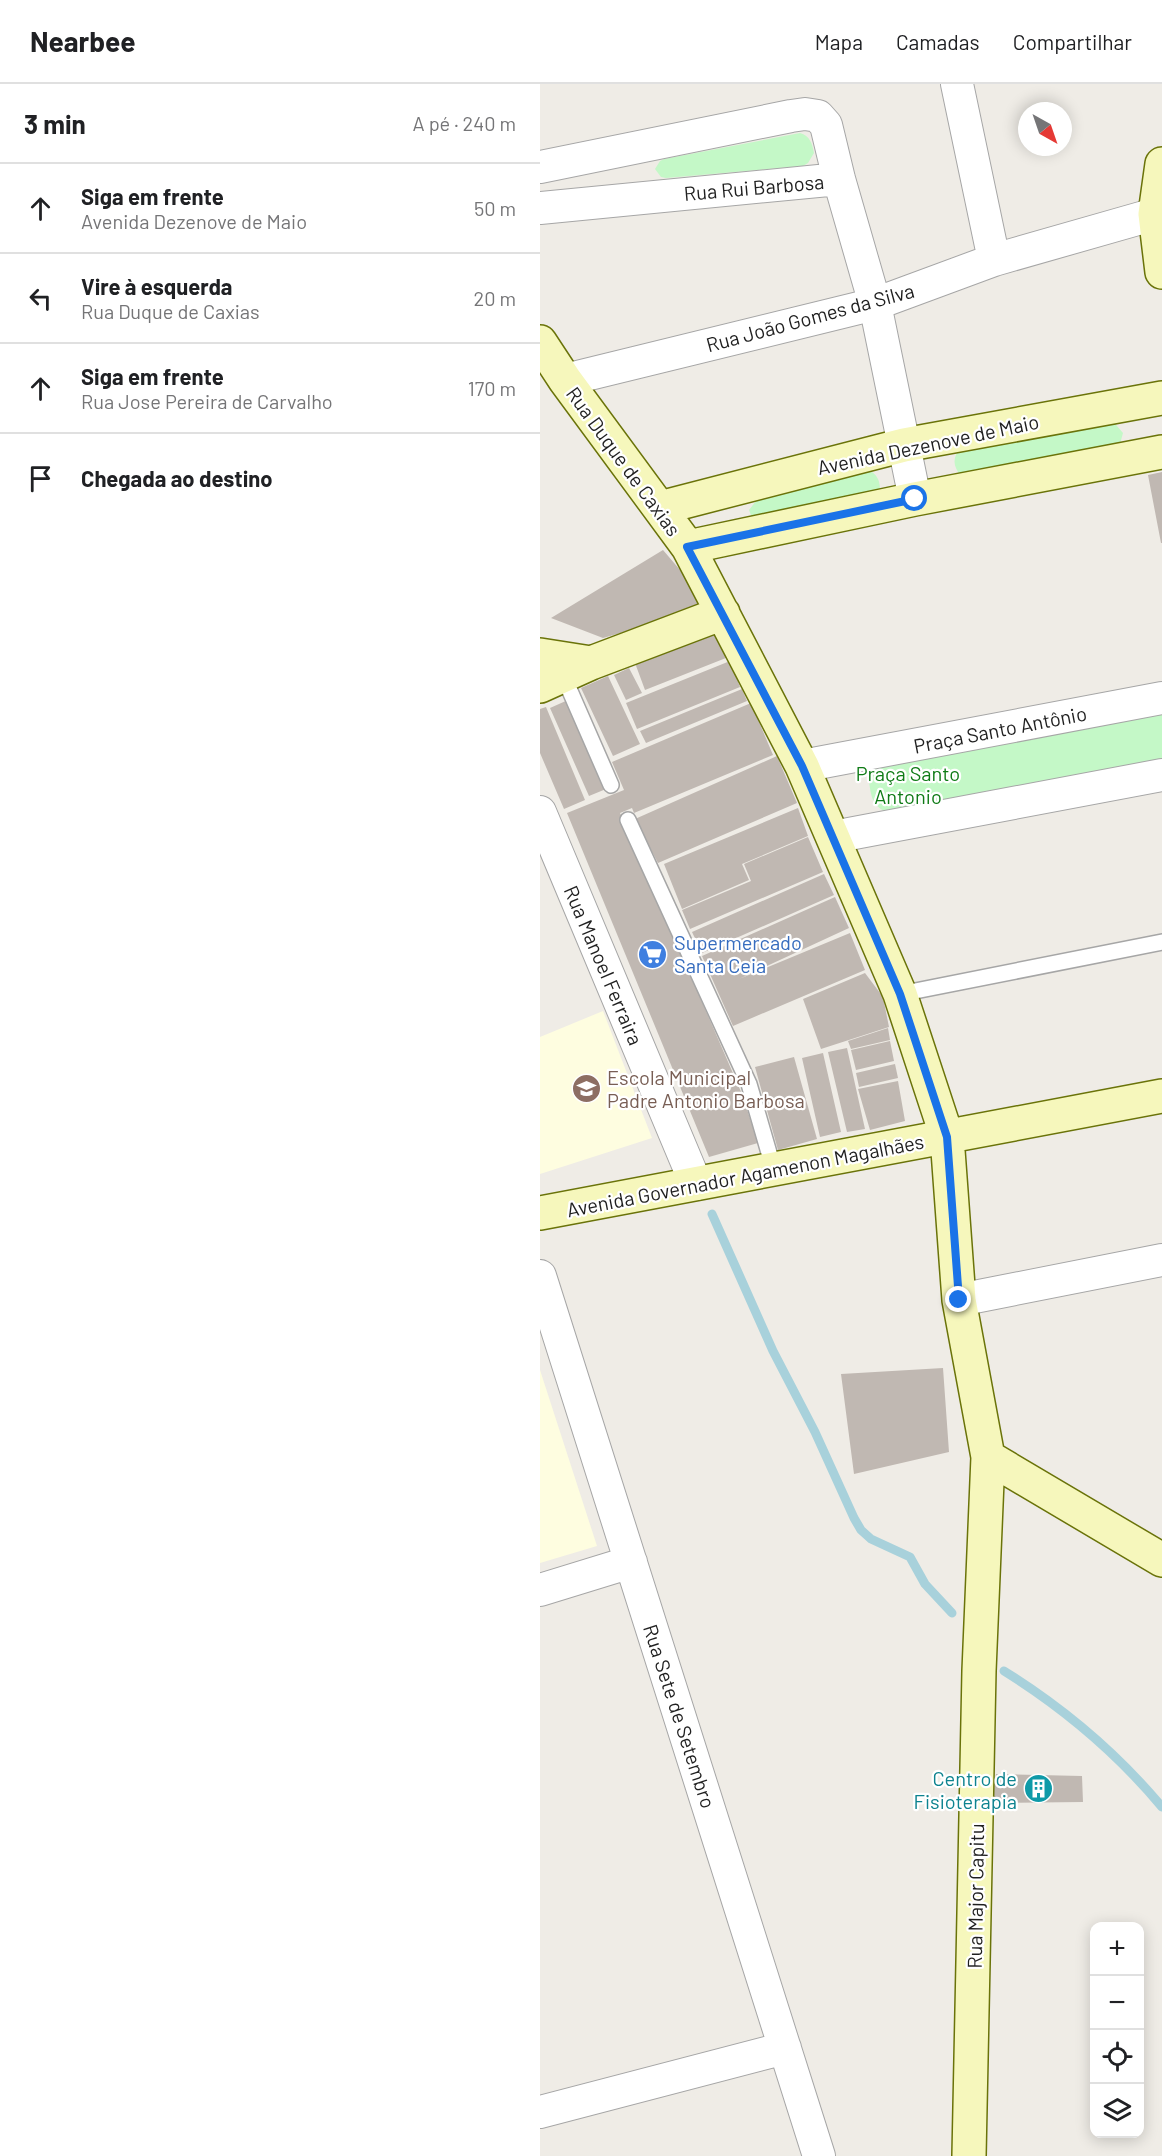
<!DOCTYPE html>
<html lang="pt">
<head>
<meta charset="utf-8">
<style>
  :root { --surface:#fff; --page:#f6f6f6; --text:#202124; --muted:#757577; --line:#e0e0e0 }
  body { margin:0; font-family:Barlow,sans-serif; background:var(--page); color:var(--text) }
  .controls { position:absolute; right:18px; bottom:18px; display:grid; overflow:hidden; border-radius:12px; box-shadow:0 3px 15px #0003 }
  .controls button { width:54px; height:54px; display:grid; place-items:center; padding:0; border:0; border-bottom:2px solid var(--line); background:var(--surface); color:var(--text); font:30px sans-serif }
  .compass { position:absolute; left:478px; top:18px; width:54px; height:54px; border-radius:50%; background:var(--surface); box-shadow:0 3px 15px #0003; rotate:140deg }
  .stop { position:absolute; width:18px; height:18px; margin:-14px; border:4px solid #1a73e8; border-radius:50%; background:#fff }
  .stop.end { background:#1a73e8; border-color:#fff; box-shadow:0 2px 6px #0008 }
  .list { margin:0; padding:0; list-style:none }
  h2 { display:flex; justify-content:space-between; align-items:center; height:78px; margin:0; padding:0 24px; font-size:26px }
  h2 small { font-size:20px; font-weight:400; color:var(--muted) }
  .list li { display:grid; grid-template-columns:39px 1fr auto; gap:18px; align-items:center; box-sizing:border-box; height:90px; padding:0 24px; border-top:2px solid var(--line) }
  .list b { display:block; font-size:22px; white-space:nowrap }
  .list p { margin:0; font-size:20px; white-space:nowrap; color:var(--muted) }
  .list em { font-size:20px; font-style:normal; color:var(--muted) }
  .icon { flex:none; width:33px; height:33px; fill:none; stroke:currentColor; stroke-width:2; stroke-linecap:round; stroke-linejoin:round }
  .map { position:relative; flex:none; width:622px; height:2072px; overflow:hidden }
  header { display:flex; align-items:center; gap:36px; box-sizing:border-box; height:84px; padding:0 30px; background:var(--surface); border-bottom:2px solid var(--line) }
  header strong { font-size:28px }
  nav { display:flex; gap:33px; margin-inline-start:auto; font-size:21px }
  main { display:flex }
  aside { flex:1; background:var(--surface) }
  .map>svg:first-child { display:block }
</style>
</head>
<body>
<header>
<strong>Nearbee</strong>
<nav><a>Mapa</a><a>Camadas</a><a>Compartilhar</a></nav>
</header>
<main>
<aside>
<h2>3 min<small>A pé · 240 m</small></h2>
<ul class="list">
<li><svg class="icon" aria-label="ahead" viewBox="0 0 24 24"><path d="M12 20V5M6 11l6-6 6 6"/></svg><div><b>Siga em frente</b><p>Avenida Dezenove de Maio</p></div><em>50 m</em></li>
<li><svg class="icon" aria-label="left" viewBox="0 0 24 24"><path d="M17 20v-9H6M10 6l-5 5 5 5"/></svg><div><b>Vire à esquerda</b><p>Rua Duque de Caxias</p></div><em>20 m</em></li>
<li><svg class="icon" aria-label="ahead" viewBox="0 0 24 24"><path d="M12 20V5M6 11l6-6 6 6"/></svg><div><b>Siga em frente</b><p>Rua Jose Pereira de Carvalho</p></div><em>170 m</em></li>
<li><svg class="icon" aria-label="arrive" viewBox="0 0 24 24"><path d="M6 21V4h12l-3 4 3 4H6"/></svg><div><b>Chegada ao destino</b></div></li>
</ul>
</aside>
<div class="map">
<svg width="622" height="2072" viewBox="0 0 622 2072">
  <rect width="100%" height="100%" fill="#efece6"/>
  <path fill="#fefde0" d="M63,927L112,1054L0,1090V953Z
    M0,1286L57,1462L0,1479Z"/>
  <path fill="#c4f8c7" d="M260,49C270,52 272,59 274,69L268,79L263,82L126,94L121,93L115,85L120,77L124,75Z
    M571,335L583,349L580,360L422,393C412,382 412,373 422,362Z
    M324,384C337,388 342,398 339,410L212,434L209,426L216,417Z
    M622,627V677L350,730C330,721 332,713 328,693L334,683Z"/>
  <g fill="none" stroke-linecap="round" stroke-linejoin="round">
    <path stroke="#a8d1db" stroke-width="9" d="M172,1130L233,1267L275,1348L314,1434L321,1446L331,1455L370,1473L385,1500L412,1529
      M464,1587C525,1625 576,1668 622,1723"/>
  </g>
  <path fill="#c0b8b2" d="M622,388V459H621L608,391Z
    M123,466L158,507L157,527L63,554L11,534Z
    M180,545L191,572L105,606L95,579Z
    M190,577L200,603L97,645L86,619Z
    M89,584L102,609L86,616L74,591Z
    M68,592L100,660L73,672L41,604Z
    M202,605L207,617L106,659L100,647Z
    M28,616L66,705L49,712L10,624Z
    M211,619L233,671L94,729L92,724L80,729L202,1010L218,1059L169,1073L27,729L84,706L72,678Z
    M6,623L45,716L24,725L0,669V625Z
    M237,672L257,719L118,779L95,735Z
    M258,724L268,752L202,780L209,796L142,825L124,780Z
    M268,753L283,788L150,845L142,826L211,797L204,780Z
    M284,790L294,811L162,869L152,848Z
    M295,813L309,844L199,895L310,849L325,886L193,942L162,872Z
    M325,889L343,913L349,943L281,965L263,915Z
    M348,944L350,956L311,965L308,957Z
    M350,957L354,977L316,986L311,966Z
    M307,964L325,1045L307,1048L288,968Z
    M283,969L301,1048L280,1053L262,974Z
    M254,973L277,1055L238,1066L215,983Z
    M355,980L358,994L319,1003L316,989Z
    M358,997L365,1037L330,1046L318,1005Z
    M403,1284L409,1368L314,1390L301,1290Z
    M456,1690L542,1692L543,1718L451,1719Z"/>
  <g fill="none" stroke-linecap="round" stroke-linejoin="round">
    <defs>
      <path id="lane" d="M23,591L71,701
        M88,736L209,1000L234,1086
        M360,910L622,858"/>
      <path id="street" d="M417,0L454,176
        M0,83L251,32L265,30L278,32L286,41L299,95L335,220L375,415
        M0,124L299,95
        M25,296L335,220L454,176L615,130
        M262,682L622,614
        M0,728L156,1100
        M293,753L622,691
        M0,1192L279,2072
        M419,1216L622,1176
        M0,1506L91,1478
        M0,2028L245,1964"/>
      <path id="secondary" d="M622,80L615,130L622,188
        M0,258L25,296L148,463L262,682L360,910L407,1053L419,1216L448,1373L439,1587L429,2072
        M120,424L364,361L622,314
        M148,463L375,415L622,368
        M0,571L51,579
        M0,602L51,579L183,529
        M0,1129L622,1012
        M448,1373L622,1476"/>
    </defs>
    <use href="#lane" stroke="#a6a6a6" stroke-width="18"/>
    <use href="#street" stroke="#a6a6a6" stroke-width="34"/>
    <use href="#secondary" stroke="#6a7309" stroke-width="36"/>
    <use href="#lane" stroke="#fff" stroke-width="15"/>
    <use href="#street" stroke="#fff" stroke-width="32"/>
    <use href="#secondary" stroke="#f6f7bc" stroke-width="33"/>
  </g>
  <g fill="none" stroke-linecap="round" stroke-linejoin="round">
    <path stroke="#1a73e8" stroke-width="8" d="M375,415L147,463L262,682L360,910L407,1053L419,1216"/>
  </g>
  <defs>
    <symbol id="supermarket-disc" viewBox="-11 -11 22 22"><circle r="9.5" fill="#3f7fe0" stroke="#fff"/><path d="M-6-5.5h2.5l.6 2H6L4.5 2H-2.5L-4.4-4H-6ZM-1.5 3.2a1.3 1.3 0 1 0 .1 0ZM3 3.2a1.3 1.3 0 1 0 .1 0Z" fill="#fff"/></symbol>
    <symbol id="school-disc" viewBox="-11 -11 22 22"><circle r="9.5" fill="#8d6e63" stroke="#fff"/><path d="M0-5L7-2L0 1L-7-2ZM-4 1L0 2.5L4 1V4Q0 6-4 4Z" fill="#fff"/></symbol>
    <symbol id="building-disc" viewBox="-11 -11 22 22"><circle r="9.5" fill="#0f9aa8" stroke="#fff"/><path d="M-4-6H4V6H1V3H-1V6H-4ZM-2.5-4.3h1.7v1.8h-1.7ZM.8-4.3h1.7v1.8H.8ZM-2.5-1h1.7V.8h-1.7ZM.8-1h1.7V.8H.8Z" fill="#fff"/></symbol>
  </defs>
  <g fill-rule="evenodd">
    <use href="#supermarket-disc" x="96" y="854" width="33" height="33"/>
    <use href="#school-disc" x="30" y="988" width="33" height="33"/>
    <use href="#building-disc" x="482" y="1688" width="33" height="33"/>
  </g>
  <g text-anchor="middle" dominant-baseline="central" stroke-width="4.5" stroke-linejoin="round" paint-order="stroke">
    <g font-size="20" fill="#1f1f1f" stroke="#fff">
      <text transform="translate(214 103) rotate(-5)">Rua Rui Barbosa</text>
      <text transform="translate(270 233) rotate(-15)">Rua João Gomes da Silva</text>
      <text transform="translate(388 360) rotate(-12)">Avenida Dezenove de Maio</text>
      <text transform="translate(84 377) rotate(54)">Rua Duque de Caxias</text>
      <text transform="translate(460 645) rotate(-11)">Praça Santo Antônio</text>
      <text transform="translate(64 881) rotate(67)">Rua Manoel Ferraira</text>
      <text transform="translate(205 1091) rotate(-11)">Avenida Governador Agamenon Magalhães</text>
      <text transform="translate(140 1632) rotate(72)">Rua Sete de Setembro</text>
      <text transform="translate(435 1812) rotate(-89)">Rua Major Capitu</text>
    </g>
    <g font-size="20" fill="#0f7b16" stroke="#fff">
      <text x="368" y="689">Praça Santo<tspan x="368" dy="23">Antonio</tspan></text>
    </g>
    <g font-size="20" fill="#366cbe" stroke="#fff" text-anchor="start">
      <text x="134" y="858">Supermercado<tspan x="134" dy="23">Santa Ceia</tspan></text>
    </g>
    <g font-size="20" fill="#785e54" stroke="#fff" text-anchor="start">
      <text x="67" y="993">Escola Municipal<tspan x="67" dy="23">Padre Antonio Barbosa</tspan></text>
    </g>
    <g font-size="20" fill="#0d838f" stroke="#fff" text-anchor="end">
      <text x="477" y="1694">Centro de<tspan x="477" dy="23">Fisioterapia</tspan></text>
    </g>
  </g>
</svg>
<div class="controls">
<button>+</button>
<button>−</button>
<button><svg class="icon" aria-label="locate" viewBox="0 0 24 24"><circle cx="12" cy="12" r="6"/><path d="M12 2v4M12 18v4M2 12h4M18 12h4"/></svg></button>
<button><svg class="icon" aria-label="layers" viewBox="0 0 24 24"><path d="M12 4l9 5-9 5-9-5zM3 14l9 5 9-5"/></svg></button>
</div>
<svg class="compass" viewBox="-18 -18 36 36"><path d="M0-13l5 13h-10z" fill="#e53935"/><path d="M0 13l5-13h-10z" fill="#757577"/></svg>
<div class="stop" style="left:375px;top:415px"></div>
<div class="stop end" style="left:419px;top:1216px"></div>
</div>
</main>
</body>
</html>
